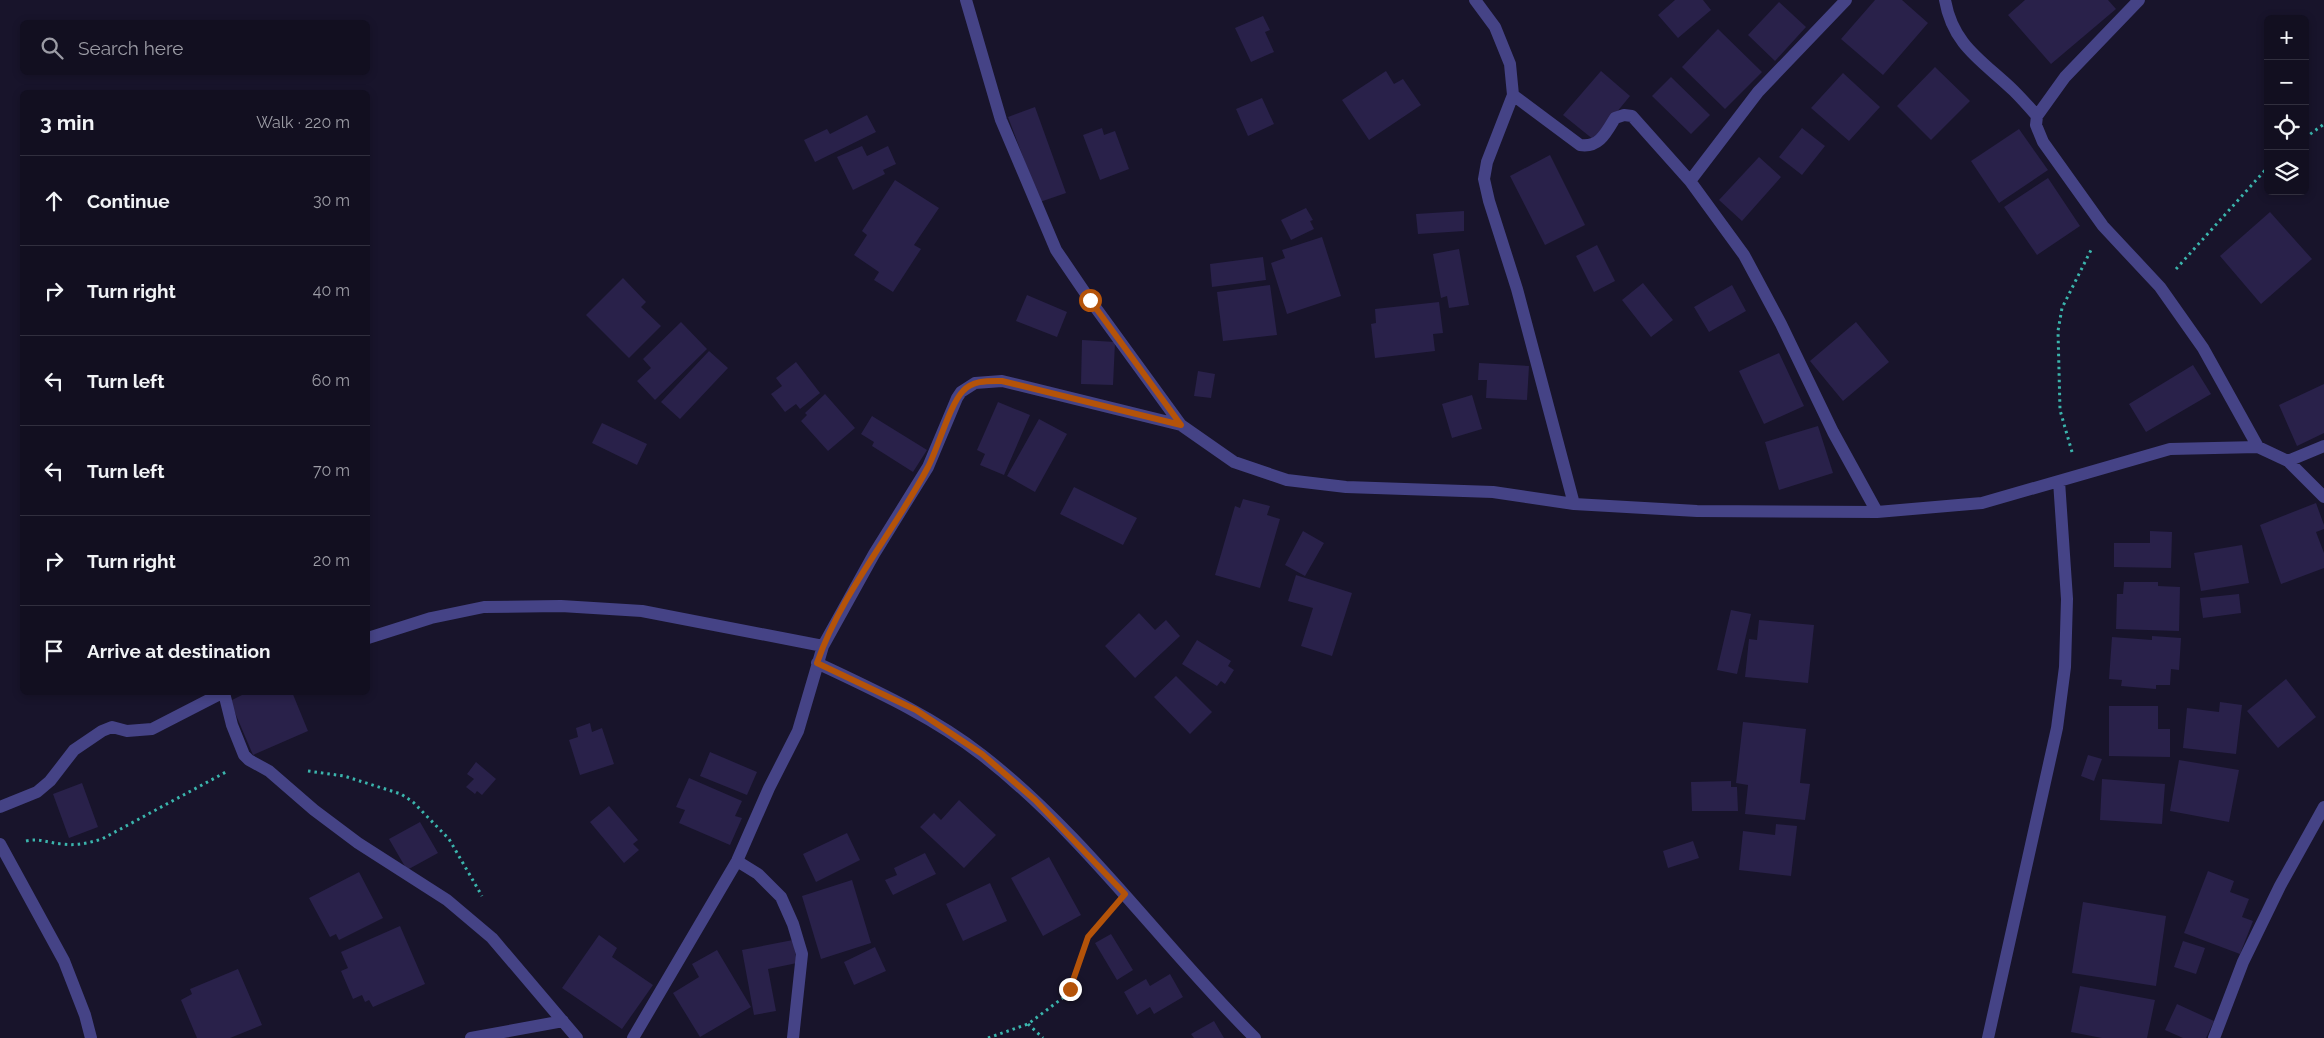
<!DOCTYPE html>
<html lang="en">
<head>
<meta charset="utf-8">
<style>
  :root { --surface:#120f20; --page:#1b1829; --text:#f1f3f6; --muted:#9c9ca5; --line:#312f3e }
  body { margin:0; font-family:Raleway,sans-serif; background:var(--page); color:var(--text) }
  .controls { position:absolute; right:15px; top:15px; display:grid; overflow:hidden; border-radius:8px; box-shadow:0 2px 8px #0003 }
  .controls button { width:45px; height:45px; display:grid; place-items:center; padding:0; border:0; border-bottom:1px solid var(--line); background:var(--surface); color:var(--text); font:25px sans-serif }
  .stop { position:absolute; width:15px; height:15px; margin:-11px; border:4px solid #b45309; border-radius:50%; background:#fff }
  .stop.end { background:#b45309; border-color:#fff; box-shadow:0 1px 5px #0008 }
  .list { margin:0; padding:0; list-style:none }
  h2 { display:flex; justify-content:space-between; align-items:center; height:65px; margin:0; padding:0 20px; font-size:21px }
  h2 small { font-size:16px; font-weight:400; color:var(--muted) }
  .list li { display:grid; grid-template-columns:32px 1fr auto; gap:15px; align-items:center; box-sizing:border-box; height:90px; padding:0 20px; border-top:1px solid var(--line) }
  .list b { display:block; font-size:19px; white-space:nowrap }
  .list em { font-size:16px; font-style:normal; color:var(--muted) }
  .icon { flex:none; width:28px; height:28px; fill:none; stroke:currentColor; stroke-width:2; stroke-linecap:round; stroke-linejoin:round }
  .map { position:relative; flex:none; width:2324px; height:1038px; overflow:hidden }
  .search { position:absolute; background:var(--surface); box-shadow:0 2px 8px #0003; left:20px; top:20px; width:350px; height:55px; display:flex; align-items:center; gap:12px; box-sizing:border-box; padding:0 18px; border-radius:8px; color:var(--muted); font-size:19px }
  .panel { position:absolute; background:var(--surface); box-shadow:0 2px 8px #0003; left:20px; top:90px; width:350px; height:605px; border-radius:8px }
  .map>svg:first-child { display:block }
</style>
</head>
<body>
<div class="map">
<svg width="2324" height="1038" viewBox="0 0 2324 1038">
  <rect width="100%" height="100%" fill="#18142b"/>
  <path fill="#29214a" d="M1675,0H1703L1711,10L1678,38L1658,15Z
    M1875,0H1902L1928,23L1883,75L1841,39Z
    M2025,0H2108L2116,9L2051,64L2008,15Z
    M1779,2L1806,27L1775,61L1748,35Z
    M1263,16L1270,30L1265,32L1274,52L1251,62L1235,28Z
    M1718,29L1762,72L1725,109L1682,67Z
    M1935,67L1970,101L1931,140L1897,106Z
    M1386,71L1394,84L1403,79L1421,105L1369,140L1342,100Z
    M1601,71L1630,96L1594,140L1563,115Z
    M1843,73L1880,107L1849,141L1811,108Z
    M1671,77L1710,115L1691,134L1652,96Z
    M1262,98L1274,124L1248,136L1236,109Z
    M1035,107L1066,193L1040,202L1008,117Z
    M867,115L876,132L815,162L804,140L827,129L830,134Z
    M1102,128L1104,135L1115,131L1129,169L1100,180L1083,135Z
    M1802,128L1825,146L1802,175L1779,157Z
    M2019,129L2048,170L1999,203L1971,161Z
    M862,146L867,156L888,146L896,164L883,170L885,174L853,190L837,157Z
    M1550,155L1585,225L1545,245L1510,176Z
    M1759,157L1781,177L1742,221L1719,200Z
    M2048,178L2080,226L2037,255L2004,207Z
    M895,180L939,208L914,245L921,249L893,292L874,280L879,272L854,255L867,235L862,231Z
    M1306,208L1313,220L1310,221L1314,229L1291,240L1281,220Z
    M1464,211V231L1418,234L1416,214Z
    M2270,212L2312,259L2261,304L2220,256Z
    M1322,237L1341,296L1287,314L1271,263L1285,258L1282,250Z
    M1597,245L1615,281L1594,292L1576,256Z
    M1459,249L1469,305L1449,308L1447,296L1441,298L1433,254Z
    M1263,257L1266,280L1212,287L1210,264Z
    M623,278L646,302L641,307L661,326L629,358L586,315Z
    M1643,283L1673,320L1651,337L1622,300Z
    M1270,285L1277,335L1223,341L1217,292Z
    M1732,285L1746,311L1709,332L1694,307Z
    M1027,295L1067,312L1057,337L1016,321Z
    M1439,302L1443,333L1433,334L1435,351L1375,358L1371,324L1376,323L1375,309Z
    M681,322L707,349L655,400L637,381L651,368L643,359Z
    M1856,322L1889,362L1843,401L1810,361Z
    M1082,340L1115,342L1113,385L1081,384Z
    M709,351L728,368L680,419L661,402Z
    M1779,353L1804,406L1764,424L1739,371Z
    M796,362L820,393L800,409L796,404L785,412L771,394L782,386L776,378Z
    M1479,363L1529,366L1527,400L1486,398L1487,380H1478Z
    M2193,365L2211,394L2146,432L2129,404Z
    M1198,371L1215,374L1211,398L1194,396Z
    M2324,384V433L2297,446L2279,405Z
    M825,394L855,428L828,451L801,421L807,415L805,413Z
    M1472,395L1482,429L1452,438L1442,404Z
    M998,402L1030,415L1004,475L980,465L985,454L977,450Z
    M872,416L927,450L913,472L872,446L874,442L861,434Z
    M1039,419L1067,434L1035,492L1007,476Z
    M602,423L647,444L637,465L592,443Z
    M1818,426L1833,473L1779,490L1765,442Z
    M1074,487L1137,518L1123,545L1060,514Z
    M1243,499L1270,506L1267,515L1280,519L1260,588L1215,575L1235,506L1240,508Z
    M2316,503L2324,525V529L2316,532L2324,553V568L2281,584L2260,525Z
    M1303,531L1324,543L1305,576L1285,565Z
    M2150,531L2172,532L2171,568L2114,567V543H2150Z
    M2242,545L2249,583L2201,591L2194,553Z
    M1296,575L1352,593L1332,656L1301,646L1313,608L1288,601Z
    M2124,582H2158V586L2180,587L2179,631L2116,629L2117,594H2123Z
    M2239,594L2241,613L2203,618L2200,598Z
    M1731,610L1751,614L1737,674L1717,670Z
    M1139,613L1155,630L1166,620L1180,636L1135,678L1105,646Z
    M1759,620L1814,625L1808,683L1745,677L1749,639L1757,640Z
    M2152,636L2181,638L2179,670L2171,669L2170,685H2156V689L2121,686L2122,680L2109,679L2112,637L2152,640Z
    M1197,640L1231,661L1228,666L1234,670L1225,684L1221,681L1217,686L1182,664Z
    M1176,676L1212,712L1190,734L1154,697Z
    M2286,679L2316,717L2278,748L2247,711Z
    M248,692H292L308,731L253,755L230,701Z
    M2220,702L2242,705L2236,754L2183,748L2187,708L2219,712Z
    M2109,706H2158V729H2170V757L2109,756Z
    M1743,722L1806,729L1800,783L1810,784L1805,820L1745,814L1748,785L1736,783Z
    M590,723L592,732L602,728L614,764L580,775L569,740L578,737L576,728Z
    M710,752L757,772L747,795L700,776Z
    M2088,755L2102,759L2094,781L2081,776Z
    M2179,760L2239,770L2229,822L2170,811Z
    M476,762L496,779L482,795L477,791L475,794L466,787L474,779L467,774Z
    M689,778L742,801L735,816L742,818L730,845L679,823L685,810L676,807Z
    M2102,779L2165,784L2162,824L2100,820Z
    M1731,781V787H1737L1738,811H1692L1691,782Z
    M82,783L98,827L69,838L53,794Z
    M959,800L996,835L964,868L920,827L934,813L941,820Z
    M609,806L638,840L633,844L639,850L624,863L590,822Z
    M420,822L438,853L407,870L389,839Z
    M1776,824L1797,826L1791,876L1739,870L1743,831L1775,835Z
    M847,833L860,860L816,882L803,854Z
    M1693,841L1699,858L1668,868L1663,851Z
    M925,853L936,874L893,895L885,880L897,875L894,868Z
    M1049,857L1081,915L1043,936L1011,878Z
    M2208,871L2234,881L2230,892L2249,899L2242,917L2253,921L2240,954L2184,933Z
    M359,872L383,918L339,940L336,934L330,937L309,898Z
    M852,880L871,943L821,959L802,896Z
    M990,883L1007,921L963,941L946,904Z
    M2083,902L2166,916L2156,986L2072,973Z
    M400,926L425,984L373,1007L369,1000L365,1002L362,995L353,999L341,971L348,968L341,952Z
    M1111,934L1133,970L1117,980L1095,943Z
    M599,935L617,948L612,957L653,985L622,1029L562,988Z
    M793,940L797,963L768,969L776,1011L754,1015L742,950Z
    M2183,941L2205,948L2196,974L2174,967Z
    M875,947L886,971L854,985L844,962Z
    M717,950L751,1007L700,1037L673,993L699,977L692,964Z
    M238,969L262,1025L230,1038H197L181,1000L192,994L190,989Z
    M1170,974L1183,997L1154,1014L1150,1007L1137,1015L1124,992L1146,979L1150,986Z
    M2080,986L2155,1000L2147,1038H2102L2071,1032Z
    M2177,1004L2214,1021L2206,1038H2183L2165,1030Z
    M1214,1021L1224,1038H1194L1191,1034Z"/>
  <g fill="none" stroke-linecap="round" stroke-linejoin="round">
    <path stroke="#3bb5ad" stroke-width="3" stroke-dasharray="2.5 4" stroke-linecap="butt" d="M2305,138L2324,124
      M2176,269L2268,167
      M2072,452L2060,410L2058,331L2062,308L2091,250
      M308,771L344,776L401,794L413,802L449,839L482,896
      M26,841C40,838 49,843 62,844C77,846 88,843 102,839L226,772
      M1028,1024L1043,1038
      M988,1038L1028,1024L1064,997L1070,989L1088,937L1108,913"/>
    <path stroke="#454386" stroke-width="12" d="M966,0L1001,120L1056,250L1090,300L1181,425L1234,462L1287,480L1346,487L1493,492L1574,504L1697,511L1877,512L1982,503L2170,449L2258,447L2288,461L2324,497
      M1475,0L1495,27L1510,64L1513,95L1487,162L1484,179L1489,201L1517,289L1574,504
      M1945,0C1953,46 1983,61 2014,91C2022,99 2030,108 2037,116L2036,125L2043,142L2103,226L2160,287L2203,348L2258,447
      M1513,95L1580,145C1599,148 1606,133 1615,118L1624,115L1632,116L1690,181L1744,255L1781,324L1833,432L1877,512
      M2037,116L2065,77L2139,0
      M1690,181L1758,92L1846,0
      M2288,461L2324,446
      M368,638L431,618L484,607L561,606L642,611L823,646
      M817,663C874,690 932,716 982,755C1086,836 1162,946 1255,1038
      M224,693L232,725L244,755L249,760L269,771L314,810L358,843L447,900L492,938L577,1038
      M0,807L37,792L50,781L74,750L102,731L112,727L127,731L152,729L224,692
      M0,844L64,961L85,1015L91,1038
      M737,861L758,874L781,897L793,924L802,954L793,1038
      M471,1038L563,1021
      M633,1038L737,861L769,788L798,731L823,646L874,554L928,467L957,398L961,392L975,383L1002,381L1181,425
      M1988,1038L2057,728L2065,667L2067,599L2059,481
      M2214,1038L2243,962L2280,886L2324,807"/>
  </g>
  <g fill="none" stroke-linecap="round" stroke-linejoin="round">
    <path stroke="#b45309" stroke-width="6" d="M1070,989L1088,937L1125,894L1035,800L982,754L916,710L817,663C841,593 894,532 928,467C938,448 950,404 963,391C973,380 988,381 1002,381L1181,425L1090,300"/>
  </g>
</svg>
<div class="controls">
<button>+</button>
<button>−</button>
<button><svg class="icon" aria-label="locate" viewBox="0 0 24 24"><circle cx="12" cy="12" r="6"/><path d="M12 2v4M12 18v4M2 12h4M18 12h4"/></svg></button>
<button><svg class="icon" aria-label="layers" viewBox="0 0 24 24"><path d="M12 4l9 5-9 5-9-5zM3 14l9 5 9-5"/></svg></button>
</div>
<div class="stop" style="left:1090px;top:300px"></div>
<div class="stop end" style="left:1070px;top:989px"></div>
<div class="search"><svg class="icon" aria-label="search" viewBox="0 0 24 24"><circle cx="10" cy="10" r="6"/><path d="M15 15l6 6"/></svg>Search here</div>
<section class="panel">
<h2>3 min<small>Walk · 220 m</small></h2>
<ul class="list">
<li><svg class="icon" aria-label="ahead" viewBox="0 0 24 24"><path d="M12 20V5M6 11l6-6 6 6"/></svg><div><b>Continue</b></div><em>30 m</em></li>
<li><svg class="icon" aria-label="right" viewBox="0 0 24 24"><path d="M7 20v-9h11M14 6l5 5-5 5"/></svg><div><b>Turn right</b></div><em>40 m</em></li>
<li><svg class="icon" aria-label="left" viewBox="0 0 24 24"><path d="M17 20v-9H6M10 6l-5 5 5 5"/></svg><div><b>Turn left</b></div><em>60 m</em></li>
<li><svg class="icon" aria-label="left" viewBox="0 0 24 24"><path d="M17 20v-9H6M10 6l-5 5 5 5"/></svg><div><b>Turn left</b></div><em>70 m</em></li>
<li><svg class="icon" aria-label="right" viewBox="0 0 24 24"><path d="M7 20v-9h11M14 6l5 5-5 5"/></svg><div><b>Turn right</b></div><em>20 m</em></li>
<li><svg class="icon" aria-label="arrive" viewBox="0 0 24 24"><path d="M6 21V4h12l-3 4 3 4H6"/></svg><div><b>Arrive at destination</b></div></li>
</ul>
</section>
</div>
</body>
</html>
